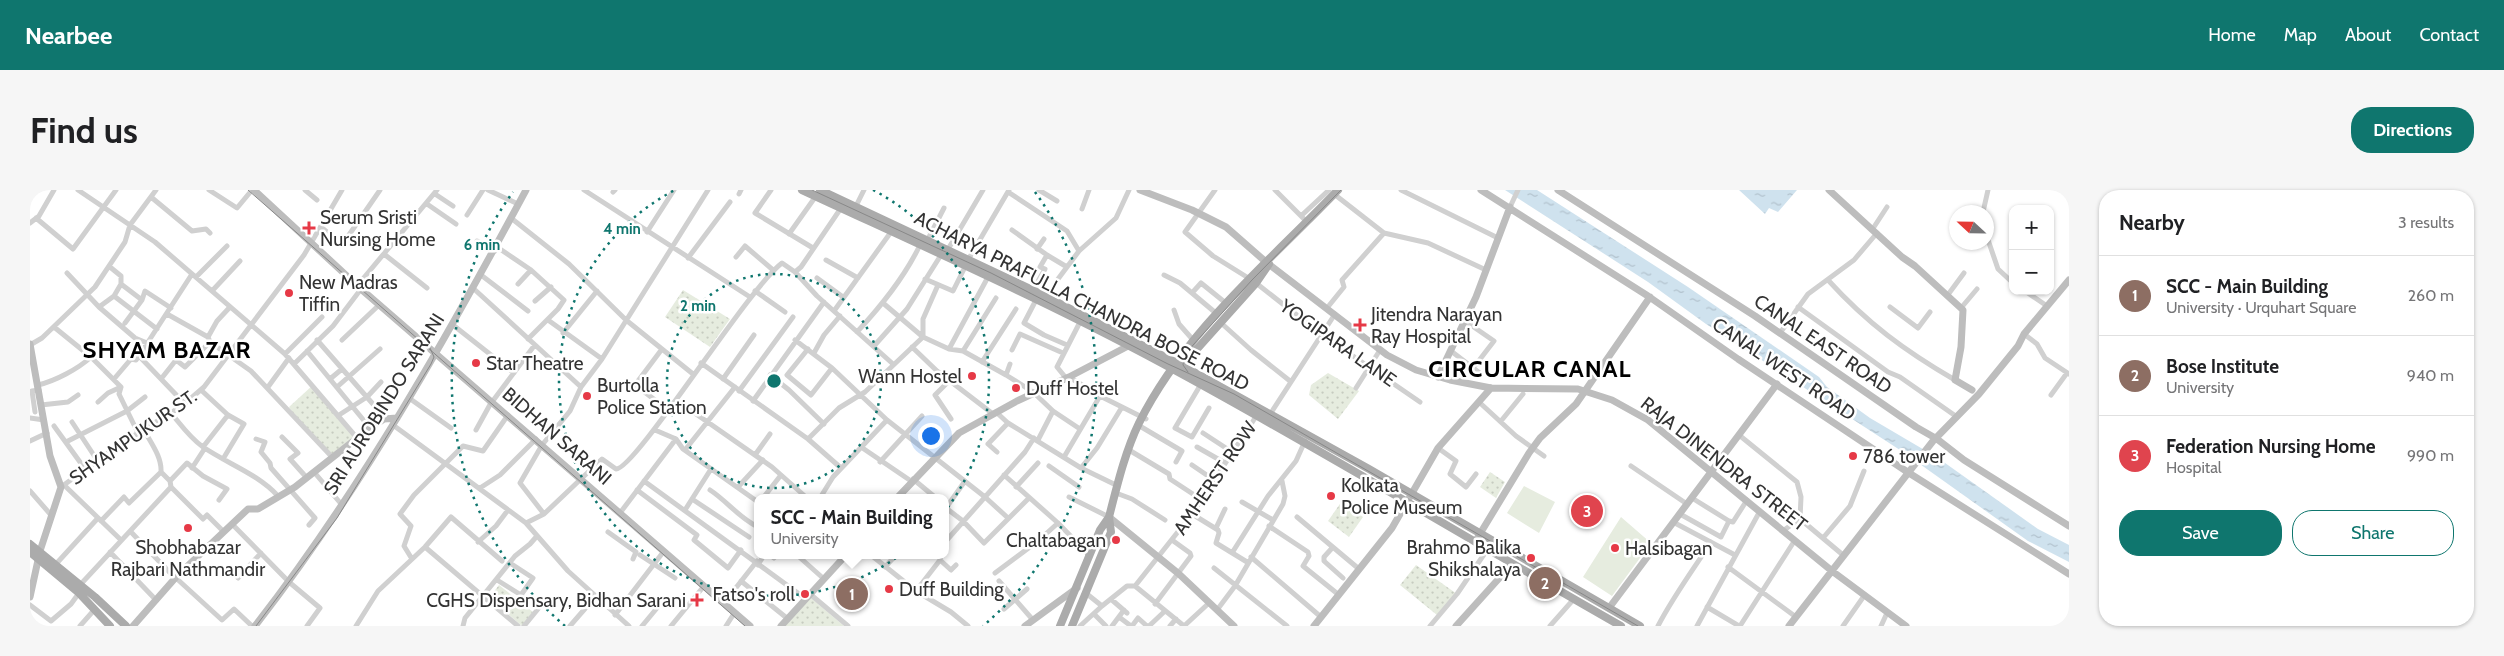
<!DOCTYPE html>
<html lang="en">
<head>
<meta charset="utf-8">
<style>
  :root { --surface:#fff; --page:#f6f6f6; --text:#202124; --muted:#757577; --line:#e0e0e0; --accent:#0f766e }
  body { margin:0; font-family:Cabin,sans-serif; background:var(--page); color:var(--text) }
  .controls { position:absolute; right:15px; top:15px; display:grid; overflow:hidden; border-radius:10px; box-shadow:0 1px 4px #0004 }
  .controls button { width:45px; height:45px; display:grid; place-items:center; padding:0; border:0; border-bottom:1px solid var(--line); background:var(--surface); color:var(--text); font:25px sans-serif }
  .compass { position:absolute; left:1919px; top:15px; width:45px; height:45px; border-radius:50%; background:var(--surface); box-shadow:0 1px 4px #0004; rotate:292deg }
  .you { position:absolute; left:900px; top:245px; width:18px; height:18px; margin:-12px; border:4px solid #fff; border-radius:50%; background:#1a73e8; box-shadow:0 0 0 8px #1a73e833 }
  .badge { display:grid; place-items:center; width:32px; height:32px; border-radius:50%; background:var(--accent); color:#fff; font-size:16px; font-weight:700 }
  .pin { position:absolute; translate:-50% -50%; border:2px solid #fff; box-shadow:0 1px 5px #0006 }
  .popup { position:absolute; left:724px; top:304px; width:195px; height:65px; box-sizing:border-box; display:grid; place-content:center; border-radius:10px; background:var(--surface); filter:drop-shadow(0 1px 4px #0005); font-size:16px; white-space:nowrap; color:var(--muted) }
  .popup b { font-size:19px; color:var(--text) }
  .popup::after { content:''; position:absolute; left:50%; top:100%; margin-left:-10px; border:10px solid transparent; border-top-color:var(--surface) }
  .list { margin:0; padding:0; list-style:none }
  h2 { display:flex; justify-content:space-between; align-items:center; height:65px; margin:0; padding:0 20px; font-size:21px }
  h2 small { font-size:16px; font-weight:400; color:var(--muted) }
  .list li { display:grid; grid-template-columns:32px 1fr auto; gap:15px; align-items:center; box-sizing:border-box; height:80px; padding:0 20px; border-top:1px solid var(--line) }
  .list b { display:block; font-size:19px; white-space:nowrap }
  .list p { margin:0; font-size:16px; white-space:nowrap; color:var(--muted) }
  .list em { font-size:16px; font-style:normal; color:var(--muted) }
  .actions { display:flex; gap:10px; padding:15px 20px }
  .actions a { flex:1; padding:11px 0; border:1px solid var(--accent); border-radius:20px; text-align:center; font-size:18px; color:var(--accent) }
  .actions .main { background:var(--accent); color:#fff }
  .map { position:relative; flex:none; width:2039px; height:436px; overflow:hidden; border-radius:20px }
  header { display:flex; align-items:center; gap:30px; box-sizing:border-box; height:70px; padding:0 25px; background:var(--accent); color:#fff }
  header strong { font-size:24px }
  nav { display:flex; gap:28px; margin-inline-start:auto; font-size:18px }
  .intro { display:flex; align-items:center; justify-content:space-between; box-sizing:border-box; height:120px; padding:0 30px }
  h1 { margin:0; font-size:35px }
  .button { padding:12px 22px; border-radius:20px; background:var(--accent); color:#fff; font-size:18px; font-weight:700 }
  main { display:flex; gap:30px; padding:0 30px }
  aside { flex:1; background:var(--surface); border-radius:20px; box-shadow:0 1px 4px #0004 }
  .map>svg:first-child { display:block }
</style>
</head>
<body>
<header>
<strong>Nearbee</strong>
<nav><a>Home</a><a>Map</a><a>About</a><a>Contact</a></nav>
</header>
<div class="intro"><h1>Find us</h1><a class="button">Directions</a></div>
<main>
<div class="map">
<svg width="2039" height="436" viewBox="0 0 2039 436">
  <defs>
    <pattern id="park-dots" width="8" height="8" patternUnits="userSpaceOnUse" patternTransform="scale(1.25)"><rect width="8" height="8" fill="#e6ecdf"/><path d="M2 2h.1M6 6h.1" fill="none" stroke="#c6cbc0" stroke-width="1.8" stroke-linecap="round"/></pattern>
    <pattern id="water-ripples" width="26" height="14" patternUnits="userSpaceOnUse" patternTransform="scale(1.25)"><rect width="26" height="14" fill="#cfe2ee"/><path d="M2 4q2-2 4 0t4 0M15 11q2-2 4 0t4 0" fill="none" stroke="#b2c2cd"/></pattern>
  </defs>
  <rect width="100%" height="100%" fill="#fff"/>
  <path fill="#e6ecdf" d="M1494,296L1525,312L1509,343L1477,323Z
    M1591,327L1621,353L1582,406L1553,387Z"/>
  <path fill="url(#park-dots)" d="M653,100L700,129L680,157L635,127Z
    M1298,183L1329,201L1308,229L1279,205L1281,195Z
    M283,195L325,246L302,264L268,231L259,217Z
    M1460,282L1475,292L1466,308L1450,297Z
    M1312,311L1333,327L1319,347L1298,331Z
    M1386,375L1427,404L1407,425L1370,395Z
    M469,395L503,422L492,436L459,408Z
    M780,407L814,436H754Z"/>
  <path fill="url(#water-ripples)" d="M1475,0H1507L1658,97L1789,187L1797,197L1840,228L1908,268L2008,339L2039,355V372L1998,351L1873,262L1676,134L1618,92Z
    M1709,0H1767L1748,22L1739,18L1735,24Z"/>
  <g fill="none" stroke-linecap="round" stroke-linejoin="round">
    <path stroke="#d0d0d0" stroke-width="5" d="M48,0L125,52L255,164L327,248
      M179,0L207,18L222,0
      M275,0L287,10
      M458,0L488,14
      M554,0L720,107
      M741,0L725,23L783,58
      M1009,0L1027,11
      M1185,0L1155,42L1183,66L1220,89
      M1245,0L1276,31
      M1371,0L1468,48
      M583,2L585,0
      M978,2L1037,41L1049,61
      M405,4L423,16
      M709,4L711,0
      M1304,4L1354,43L1398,53L1456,80
      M121,7L162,41L176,39L180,43
      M397,14L426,34
      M1480,17L1488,0
      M825,18L834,0
      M1052,19L1059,0
      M1953,22L1958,0
      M437,25L453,0
      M1272,25L1299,0
      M6,28L43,59L86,0
      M481,28L539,74L596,130L663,184
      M0,33L9,26L24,0
      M291,37L312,55L350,0
      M982,40L1017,65L1010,77L1015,79L1003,100
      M1842,40L1857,17
      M617,42L644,0
      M759,44L786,6
      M1956,44L1968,79L1983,93
      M447,51L465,61
      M897,51L914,18
      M467,57L501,80L534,110L528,119L498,149
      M1007,59L1014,49
      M917,61L953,0
      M354,64L397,98
      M1017,65L1037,77
      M706,67L715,56L743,80
      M658,68L700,12
      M796,70L828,88
      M938,70L979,0
      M80,77L91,86V94L112,110L115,101L141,118
      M765,82L787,106L863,174
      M37,83L69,117L84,106L91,94
      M451,85L498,121
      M1134,85L1150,93L1187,124
      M166,87L197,56
      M787,88L813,107
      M895,89L923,101L935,77
      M1798,90C1837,133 1875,161 1925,190
      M1226,93L1291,144L1390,212
      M488,94L501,80
      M908,95L893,129V147L919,159L933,161L976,185L1003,202L1023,221L1050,239
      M327,96L407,0
      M444,99L551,197
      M182,101L210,71
      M725,101L755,122
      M1995,101L2017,116
      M1162,103L1171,93L1197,114
      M84,106L127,139
      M1917,106L1934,83
      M1006,110L994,133L1014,145L1037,155
      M1016,110L1028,89L1049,61L1086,28L1099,0
      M505,111L521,97
      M69,117L105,148L117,153
      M1768,117L1858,182L1870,187L1927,227
      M1860,117L1888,138L1900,122
      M1297,118L1314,97L1312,90L1354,43
      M1931,118L1947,99
      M1144,120L1149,134L1164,151
      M804,121L861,42
      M137,124L178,147L180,152L221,181L302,267
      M518,130L572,169
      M1435,131L1464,151L1444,177
      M1190,132L1221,160L1260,191
      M95,133L112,110
      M423,135L484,183
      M24,137L61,167L91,197L89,204L108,243
      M827,142C852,115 874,88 890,55
      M533,143L567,101
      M1750,143L1778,104L1824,70L1847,43
      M1994,144L2007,154L2015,168L2039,184
      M178,147L187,131L200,117
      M287,150L356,229
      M312,150L349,115
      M765,150L802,178L857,230L955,307L978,328
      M0,155L12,148L65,97L95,52L100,35L126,0
      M844,156L877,119L911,65
      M882,157L907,181L963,224
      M632,159L608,191V197L638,220
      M778,159L757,185L781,205L802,178
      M919,159L958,87
      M982,160L990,144L1033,163
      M277,161L340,238
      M933,161L966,108
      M1421,161L1451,184
      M784,163L794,145L810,126
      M255,164L292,127
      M109,166L155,214
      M952,172L986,119
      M671,173L778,249L811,278
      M264,174L303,136L331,99
      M740,185L759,200L794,234
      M976,185L980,174
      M1039,187L1070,206L1116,229
      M1036,188L1027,177L1050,132
      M84,189L101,169L106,170L109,166L162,84
      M131,189L146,170L155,177L180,152
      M300,189L312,179
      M693,189L724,145
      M920,190L905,205L921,229
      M1171,194L1145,238L1162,247L1179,218
      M8,195C25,191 48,179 61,167
      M238,197L259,168
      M307,197L350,159
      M1326,198L1350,160
      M171,200L198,225L214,234L193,269
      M709,201L763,127
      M2021,205L2037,183
      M379,208L421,238
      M646,210L742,277L777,308
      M723,211L794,112
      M68,212L78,203L91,197
      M462,212L504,156
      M1449,212L1486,246L1514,266
      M11,215L38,212L48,205
      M5,222L2,201L9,200
      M966,222L978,233L1051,278L1088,296
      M141,223C151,235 160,248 173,257C198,274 228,284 248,306
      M309,225L337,207L351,192
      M1239,226L1305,124
      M0,228L14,230
      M1471,231L1493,204
      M42,232L67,270
      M363,235L496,333L538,381L599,436
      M1108,235L1152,261L1146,272
      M24,236L55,279
      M114,240C121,253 132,267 131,282L140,291
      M446,240L462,211
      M625,240L646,249L653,259L728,312
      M1173,243L1202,262
      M1709,245L1767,292L1771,307L1770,329L1754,340
      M252,247L268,263L260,269L277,288
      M226,249L235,252L231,262L240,273L241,278L285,328L279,335
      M778,249L809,218L835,202L893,147L853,113
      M1008,250L1023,221
      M0,251L17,243
      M36,252L97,221L115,207
      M173,257L198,225
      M831,257L881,291
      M1167,257L1195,273
      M1408,258L1426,271L1420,284L1436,297L1446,284
      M655,260L705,197
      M1099,260L1139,284L1140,289L1172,310
      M967,262L958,254L978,233
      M725,265L740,244
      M1034,267L1070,206
      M850,272L892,226
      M1162,275L1184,290
      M1019,276L1049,297
      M1601,276L1657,314
      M162,278L175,258
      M1051,278L1067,258L1092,217
      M284,282L312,315
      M974,285L1028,333L1060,366
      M883,289L906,308
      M614,291L776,409
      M935,291L916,318L933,331L954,353L999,308
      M34,295L91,350
      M31,297L92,253L152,216L174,197L274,65L312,0
      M141,297L173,329L177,325L194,342
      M708,297L733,270
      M986,297L1008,273
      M450,298L470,285L506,249
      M607,300L667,345L664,350L698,378L711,360
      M680,300C697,311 709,328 728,337
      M0,301L21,325
      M1086,303L1102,309L1135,330
      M1039,307L1079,327
      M733,308L751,285
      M790,308L803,287L857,230
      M662,309L719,347
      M1212,312L1243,330
      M655,320L681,279
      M590,323L646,249
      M514,324L490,293L512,255L540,221L551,197L572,169L678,0
      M1162,324L1188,340L1189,343L1186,353L1217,372
      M1650,324L1691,347L1699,331L1662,308
      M1267,327L1329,379
      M1770,329L1813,365
      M71,331L94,307L99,313L131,282
      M1699,331L1703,332L1717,310
      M1643,332L1705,365
      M496,333L514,324L572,269L586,279C605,280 718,98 752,73L765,82L771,77L811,18
      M202,334L259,392L290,418L277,436
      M1239,336L1278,362L1279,366L1273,376L1309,405
      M1186,338L1195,319
      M101,342L146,389
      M578,342L606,362L603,369
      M1793,348L1820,316L1834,281
      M916,351L995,262L1004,248
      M448,352L466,336L478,320
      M395,357L488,436
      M1303,357L1294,367V371L1313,388
      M80,362L126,410
      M1202,363L1238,306L1266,271L1275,251
      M610,365L645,388
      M740,365L744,368L746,365
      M767,365L794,389
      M841,365L886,401L921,422L938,436
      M1221,367L1291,427
      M382,369L374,356L381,336L370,324L384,305L433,256L453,261L478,225
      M910,370L921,380L926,375
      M480,373L503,388L491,405
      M26,374L68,328
      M728,375L734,365
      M855,377L866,365
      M1698,377L1766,427
      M1184,378L1257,436
      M965,383L1008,351L1028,333
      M146,388L192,430L204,419L222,436
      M208,388L231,363
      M467,390L491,405L508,419L494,436
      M711,391L758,429
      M969,391L1003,430
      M50,395L141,297L140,291L157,273L173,286L197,299L189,310
      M1105,396L1162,324L1227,225
      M886,401L910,370L911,365
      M780,404L818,436
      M1057,404L1072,416L1097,396H1105L1154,436
      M1082,410L1097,423
      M694,413L727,371
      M1125,414L1161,366L1160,363L1142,350
      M0,415L21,431L41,414L49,403
      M1677,417L1709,436
      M974,419L997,399
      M1187,420L1205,396L1253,314L1255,306L1252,291
      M1064,424L1076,436
      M585,425L634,361
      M1089,427L1101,436
      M50,436L65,419
      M326,436L348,401L395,357L421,327L472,371
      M433,436L435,428L485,366L500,354L507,346
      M540,436L566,406
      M612,436L632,412
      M641,436L674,396
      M696,436L705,422
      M1050,436L1072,416
      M1082,436L1094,420
      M1102,436L1108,428L1117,436
      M1119,436L1135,421
      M1140,436L1146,429
      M1154,436L1179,413
      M1400,436L1427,404L1457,360
      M1520,436L1543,410
      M1628,436C1643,407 1663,380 1681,352
      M1667,436L1730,321
      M1710,436L1765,350
      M1813,436L1834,406
      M1851,436L1857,423"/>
    <path stroke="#bdbdbd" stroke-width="7" d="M224,0L331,99L720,436
      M1110,0L1162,20L1196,37L1236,72L1357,165L1386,180L1420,190L1461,198L1548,199L1582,210L1618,230L1802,381L1876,436
      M1451,0L1618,106L1708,169L1879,283L2039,384
      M1528,0L1725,126L1886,237L1907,249L1934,270L2039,336
      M1799,0L1872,67L1885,76L1933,120L1931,157L1925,190L1942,200
      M0,154L20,266L31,297L10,361L0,407
      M1408,187L1446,107L1480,17
      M867,308L929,243L987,211L1039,187L1102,154
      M1079,327L1149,384L1204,436
      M1445,352L1499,263L1510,248L1546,214L1620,107
      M1579,418L1747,194
      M103,436L147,386L218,319H228L265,297L340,238L354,229L367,228
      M225,436C330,301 415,151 496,0
      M751,436L816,365
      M995,436L1047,398
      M1284,436L1362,338L1408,258L1461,198
      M1426,436L1482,374
      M1759,436L1903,251L1949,204L1988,156L1994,144L2039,90
      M2036,436L2039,431"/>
    <path stroke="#ababab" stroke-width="8" d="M772,0C899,59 1028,116 1150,183C1299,264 1443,352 1591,436
      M790,0L1011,104L1153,176L1339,279L1610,436
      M1149,179L1226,93L1239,74
      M0,354L65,407L96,436
      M0,362L49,403L80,436
      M1030,436L1070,340L1079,327C1087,296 1095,262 1109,233C1155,141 1238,73 1308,0
      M1042,436L1081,342L1079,327"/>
    <path stroke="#888" stroke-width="1" d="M218,0L715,436
      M782,0L961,83L1138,174L1204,204L1608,436
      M1158,182L1153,175L1154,165L1222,90L1311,0
      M226,436L307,328L401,174L404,167L400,158"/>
  </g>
  <g fill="none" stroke="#0f766e" stroke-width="2.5" stroke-dasharray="2.5 5">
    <circle cx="744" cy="191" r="107"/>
    <path d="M843 0A215 215 0 1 1 645 0"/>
    <path d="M535 436A322 322 0 0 1 483 2M1005 2A322 322 0 0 1 953 436"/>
  </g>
  <g fill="#e63946" stroke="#fff" stroke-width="2">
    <path d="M276.5 30.5h5v5h5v5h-5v5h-5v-5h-5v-5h5z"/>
    <circle cx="259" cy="103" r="5"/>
    <path d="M1327.5 127.5h5v5h5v5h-5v5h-5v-5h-5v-5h5z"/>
    <circle cx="446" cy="173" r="5"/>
    <circle cx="942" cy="186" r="5"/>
    <circle cx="986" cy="198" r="5"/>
    <circle cx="557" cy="206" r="5"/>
    <circle cx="1823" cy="266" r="5"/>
    <circle cx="1301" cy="306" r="5"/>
    <circle cx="158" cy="338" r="5"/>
    <circle cx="1086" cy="350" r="5"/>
    <circle cx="1585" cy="358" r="5"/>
    <circle cx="1501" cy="368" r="5"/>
    <circle cx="859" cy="399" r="5"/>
    <circle cx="775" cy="404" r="5"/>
    <path d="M664.5 402.5h5v5h5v5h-5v5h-5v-5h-5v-5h5z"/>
  </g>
  <g text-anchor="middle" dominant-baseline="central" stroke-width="5" stroke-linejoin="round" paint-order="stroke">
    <g font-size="19" fill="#333" stroke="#fff" text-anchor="start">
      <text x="290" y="27">Serum Sristi<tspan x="290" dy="22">Nursing Home</tspan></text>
      <text x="269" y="92">New Madras<tspan x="269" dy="22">Tiffin</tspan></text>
      <text x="1341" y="124">Jitendra Narayan<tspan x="1341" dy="22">Ray Hospital</tspan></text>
      <text x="456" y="173">Star Theatre</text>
      <text x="932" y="186" text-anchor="end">Wann Hostel</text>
      <text x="567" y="195">Burtolla<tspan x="567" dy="22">Police Station</tspan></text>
      <text x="996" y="198">Duff Hostel</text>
      <text x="1833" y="266">786 tower</text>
      <text x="1311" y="295">Kolkata<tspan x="1311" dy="22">Police Museum</tspan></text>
      <text x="1076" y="350" text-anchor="end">Chaltabagan</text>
      <text x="158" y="357" text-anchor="middle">Shobhabazar<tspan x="158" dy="22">Rajbari Nathmandir</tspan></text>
      <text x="1491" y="357" text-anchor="end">Brahmo Balika<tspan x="1491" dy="22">Shikshalaya</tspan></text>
      <text x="1595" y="358">Halsibagan</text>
      <text x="869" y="399">Duff Building</text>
      <text x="765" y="404" text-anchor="end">Fatso's roll</text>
      <text x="656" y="410" text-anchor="end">CGHS Dispensary, Bidhan Sarani</text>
    </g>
    <g font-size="19" fill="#333" stroke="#fff">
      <text transform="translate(1052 111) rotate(27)">ACHARYA PRAFULLA CHANDRA BOSE ROAD</text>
      <text transform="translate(1308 153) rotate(35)">YOGIPARA LANE</text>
      <text transform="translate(1793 154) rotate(34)">CANAL EAST ROAD</text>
      <text transform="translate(1754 179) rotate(34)">CANAL WEST ROAD</text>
      <text transform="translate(354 214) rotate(-58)">SRI AUROBINDO SARANI</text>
      <text transform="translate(527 246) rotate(41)">BIDHAN SARANI</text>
      <text transform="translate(103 247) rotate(-35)">SHYAMPUKUR ST.</text>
      <text transform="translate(1694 274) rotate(38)">RAJA DINENDRA STREET</text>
      <text transform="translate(1185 288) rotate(-56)">AMHERST ROW</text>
    </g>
    <g font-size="24" font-weight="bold" letter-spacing="1" fill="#000" stroke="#fff">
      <text x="137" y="159">SHYAM BAZAR</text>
      <text x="1500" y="178">CIRCULAR CANAL</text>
    </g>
  </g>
  <circle cx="744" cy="191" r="8" fill="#0f766e" stroke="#fff" stroke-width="2.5"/>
  <g font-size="15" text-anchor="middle" font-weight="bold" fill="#0f766e" stroke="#fff" stroke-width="5" stroke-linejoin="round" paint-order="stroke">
    <text x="592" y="44">4 min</text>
    <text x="452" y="60">6 min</text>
    <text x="668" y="121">2 min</text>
  </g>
</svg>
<div class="controls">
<button>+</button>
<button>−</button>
</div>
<svg class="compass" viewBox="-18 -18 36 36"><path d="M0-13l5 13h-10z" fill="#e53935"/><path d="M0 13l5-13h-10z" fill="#757577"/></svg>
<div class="you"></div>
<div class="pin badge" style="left:822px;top:404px;background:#8d6e63">1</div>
<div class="popup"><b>SCC - Main Building</b>University</div>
<div class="pin badge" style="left:1515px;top:393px;background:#8d6e63">2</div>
<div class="pin badge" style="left:1557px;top:321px;background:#e0444e">3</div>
</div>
<aside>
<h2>Nearby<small>3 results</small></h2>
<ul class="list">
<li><span class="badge" style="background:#8d6e63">1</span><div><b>SCC - Main Building</b><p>University · Urquhart Square</p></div><em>260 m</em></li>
<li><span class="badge" style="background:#8d6e63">2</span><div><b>Bose Institute</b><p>University</p></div><em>940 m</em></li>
<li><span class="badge" style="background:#e0444e">3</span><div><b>Federation Nursing Home</b><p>Hospital</p></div><em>990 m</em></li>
</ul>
<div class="actions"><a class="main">Save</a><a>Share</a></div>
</aside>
</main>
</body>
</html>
